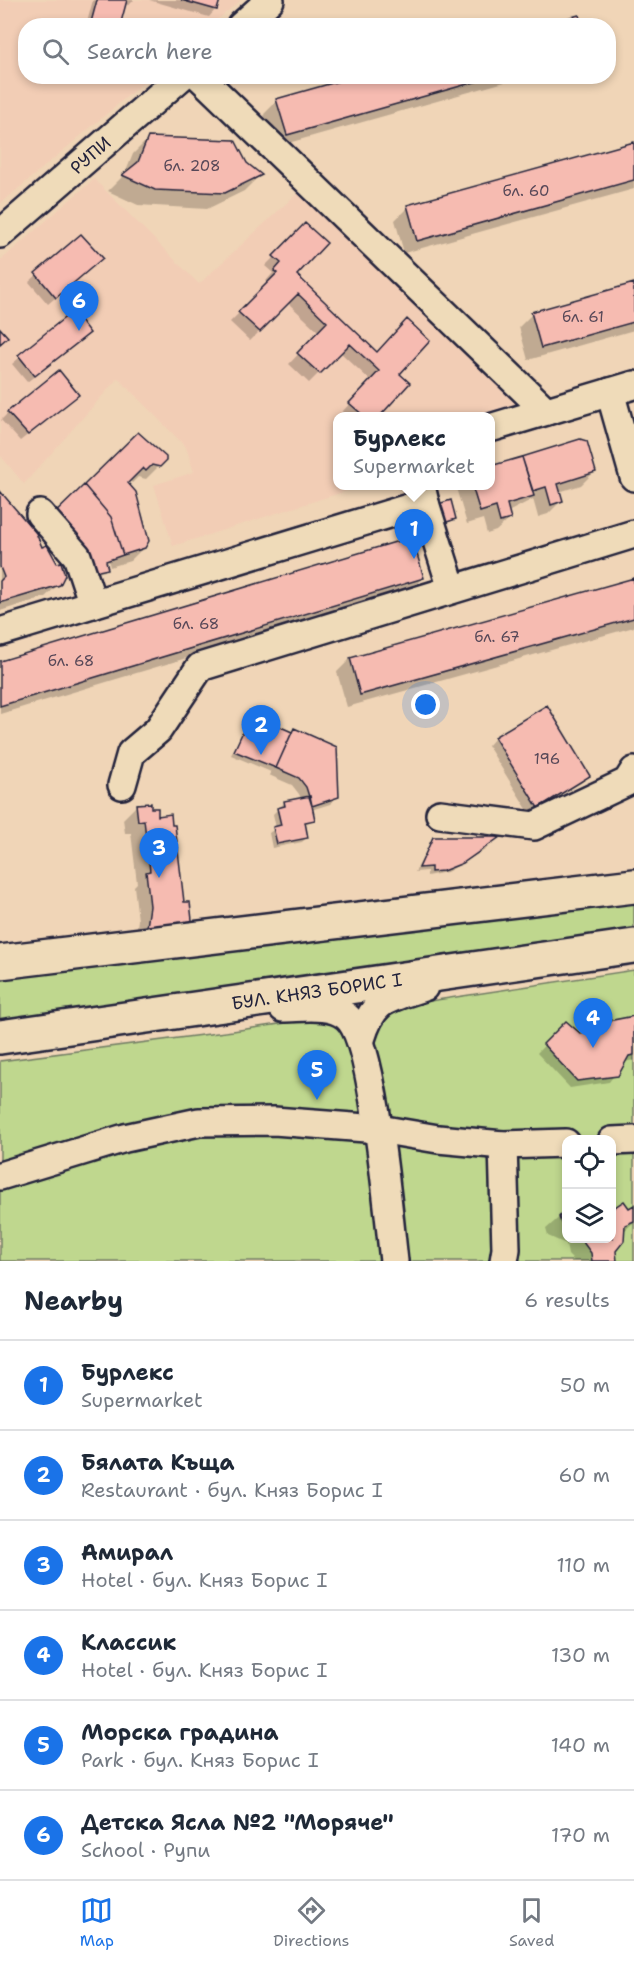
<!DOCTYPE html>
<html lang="en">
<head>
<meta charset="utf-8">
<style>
  :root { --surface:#fff; --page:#f6f6f7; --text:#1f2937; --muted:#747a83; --line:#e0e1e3; --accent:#1a73e8 }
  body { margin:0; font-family:"Shantell Sans",sans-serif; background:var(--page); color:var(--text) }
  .controls { position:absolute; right:18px; bottom:18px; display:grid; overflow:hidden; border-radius:12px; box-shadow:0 3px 9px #0003 }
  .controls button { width:54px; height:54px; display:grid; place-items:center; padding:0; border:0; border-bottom:2px solid var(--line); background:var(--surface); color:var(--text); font:30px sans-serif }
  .you { position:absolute; left:426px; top:705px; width:21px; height:21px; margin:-15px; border:4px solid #fff; border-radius:50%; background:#1a73e8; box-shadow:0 0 0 9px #1a73e833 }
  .badge { display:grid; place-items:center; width:39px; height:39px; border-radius:50%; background:var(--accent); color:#fff; font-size:20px; font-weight:700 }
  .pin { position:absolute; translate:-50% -50px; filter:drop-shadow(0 2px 3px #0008) }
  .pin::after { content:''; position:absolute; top:32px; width:21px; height:18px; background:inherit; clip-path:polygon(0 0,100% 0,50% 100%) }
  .popup { position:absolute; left:333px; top:412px; width:162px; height:78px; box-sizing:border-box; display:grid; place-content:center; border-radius:12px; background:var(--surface); filter:drop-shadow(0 2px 4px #0005); font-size:20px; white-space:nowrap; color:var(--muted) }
  .popup b { font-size:22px; color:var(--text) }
  .popup::after { content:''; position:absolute; left:50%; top:100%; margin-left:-12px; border:12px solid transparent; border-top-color:var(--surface) }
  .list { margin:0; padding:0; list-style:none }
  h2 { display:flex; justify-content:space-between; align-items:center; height:78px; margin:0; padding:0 24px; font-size:26px }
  h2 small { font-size:20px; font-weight:400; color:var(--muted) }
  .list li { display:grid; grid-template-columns:39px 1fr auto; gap:18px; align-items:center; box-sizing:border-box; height:90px; padding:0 24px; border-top:2px solid var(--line) }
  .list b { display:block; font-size:22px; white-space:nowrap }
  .list p { margin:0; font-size:20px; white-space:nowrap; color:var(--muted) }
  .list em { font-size:20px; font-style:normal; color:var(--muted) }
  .icon { flex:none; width:33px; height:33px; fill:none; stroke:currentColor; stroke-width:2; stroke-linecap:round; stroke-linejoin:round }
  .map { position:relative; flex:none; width:634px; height:1261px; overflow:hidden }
  .search { position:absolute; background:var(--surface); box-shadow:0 3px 9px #0003; left:18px; right:18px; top:18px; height:66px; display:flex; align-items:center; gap:15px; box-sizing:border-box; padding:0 21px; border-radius:24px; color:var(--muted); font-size:22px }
  .sheet { height:618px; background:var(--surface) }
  nav { display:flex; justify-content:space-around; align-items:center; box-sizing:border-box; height:84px; border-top:2px solid var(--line); background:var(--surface); font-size:16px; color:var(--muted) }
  nav a { display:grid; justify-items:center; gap:3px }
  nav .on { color:var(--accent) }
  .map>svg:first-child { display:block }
</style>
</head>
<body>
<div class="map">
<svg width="634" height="1261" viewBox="0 0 634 1261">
  <rect width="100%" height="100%" fill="#f0d5b7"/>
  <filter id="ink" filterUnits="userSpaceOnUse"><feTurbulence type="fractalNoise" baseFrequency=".0167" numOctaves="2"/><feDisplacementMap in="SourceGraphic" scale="12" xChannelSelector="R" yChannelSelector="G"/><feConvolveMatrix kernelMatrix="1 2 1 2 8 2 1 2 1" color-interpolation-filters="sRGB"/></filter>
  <g filter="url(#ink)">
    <path fill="#f2cdb5" d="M0,0H241L211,25L26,26V76L150,77L0,204Z
      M94,179L199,284L302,189L527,402L525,411L490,416H338V486H362L173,546L154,485L194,472L186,447L118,378L24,484L0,455V261Z"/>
    <path fill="#bfd78e" stroke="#707c64" stroke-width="1.5" fill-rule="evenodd" d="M634,901V933L0,1025V976Z
      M634,970V1261H0V1061L233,1031ZM566,1140H612V1238H566Z"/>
    <path fill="#0003" d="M93,0H134L129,5L125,4L119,26H86Z
      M149,0H219L216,9L209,17Z
      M363,76H526L274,147L264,114L277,101Z
      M149,138L246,164L260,175L244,191L207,209L138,205L108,191L125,174L133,154Z
      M634,143V189L404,253L395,220L408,207Z
      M306,225L295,275L408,383L378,416H345L341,413L371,381L340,352L309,383L289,364L319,332L288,303L250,341L230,322L269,283L266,281L273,273L265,266Z
      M81,236L94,265L48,304L29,282Z
      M634,285V330L528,360L519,327L532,314Z
      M72,313L81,340L27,382L12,364Z
      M69,402L20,441L1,420L8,413Z
      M138,434L165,460L146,479L138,477L132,483L129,480L125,483L144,547L130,561L110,567L108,560L104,561L105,571L87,575Z
      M580,441L594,472L581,485L559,492L561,501L548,514L538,517L533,499L508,512L510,518L496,531L487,534L483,519L467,524L456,488L458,486H490V468Z
      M0,494L41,549L59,584L45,597L0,611Z
      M423,577L410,591L0,714V663Z
      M634,580V627L347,707L337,672L350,659Z
      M251,716L290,733L294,729L337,797L330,804L311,810L313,820L304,825L307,837L302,842L272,848L269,833L276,828L273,814L285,802L301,799L299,794L292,785L269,775L271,772L231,755Z
      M495,738L589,776L581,783L530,814L488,746Z
      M136,806L150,810L157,817L182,904L134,946L138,920L134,886L137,883L131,833H125L123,819Z
      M434,838L496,839L485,850L447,872L427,876V871L415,872Z
      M634,1018V1060L624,1062L609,1082L570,1088L537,1053L566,1023L581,1036L595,1033L604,1023Z
      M624,1203L628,1210L634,1207V1222L623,1232L615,1250V1261H574L568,1255L566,1244L548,1236L546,1229L563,1214H566V1238H612V1210Z"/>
    <path fill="#f6bbb1" stroke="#22223b" stroke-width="1.5" d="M97,0H127L120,26H90Z
      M181,0H220L217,10Z
      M579,15L582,26H540L548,23Z
      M357,76H496L287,135L276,99Z
      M148,137L235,140L247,163L262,175L225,193L155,190L122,175L138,162Z
      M634,142V180L417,241L407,205Z
      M305,223L327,243L297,275L377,352L407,319L430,341L400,374L410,383L380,416H364L349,403L379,371L350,344L320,374L297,353L327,322L298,294L260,332L238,312L277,273L274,271L281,263L273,256Z
      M81,234L103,258L56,298L35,273Z
      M634,283V322L541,348L531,312Z
      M73,311L90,333L35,376L18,355Z
      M0,328L8,337L0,344Z
      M59,370L79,395L28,435L7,412Z
      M138,432L166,457V461L160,467L152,465L146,471L143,468L128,483L136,492L149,541L145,548L123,555L111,517L84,485Z
      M580,439L587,441L596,472L558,484L563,501L551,505L546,487L533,491L522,457Z
      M522,457L534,496L507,504L511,519L500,522L496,507L480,512L472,486H490V466Z
      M84,485L111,517L123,555L106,561L108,569L90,573L47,521Z
      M0,491L36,533L42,547L47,545L57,563L61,562L65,575L60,585L0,603V581L4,577L0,567Z
      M451,500L456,519L441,524L435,505Z
      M412,537L424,578L0,706V661Z
      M634,578V618L360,695L350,658Z
      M547,705L590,776L538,808L494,737Z
      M251,714L292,732L276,768L234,751Z
      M294,728L337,747L339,797L312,806L306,787L299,778L276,768Z
      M310,796L315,820L305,822L308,838L277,844L273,827L281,825L277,808L285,806L284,801Z
      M151,803V808H158V816L171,814L172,825H175L184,902H190L193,929L146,934L150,906L146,872L150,871L144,820L138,821L136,804Z
      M433,837H500L463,863L443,871L431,872V867L419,868Z
      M634,1016V1055L629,1056L618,1076L577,1081L543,1044L566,1021L581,1034L597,1031L603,1022Z
      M624,1201L629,1208L634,1205V1221L625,1225L624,1241L616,1251L617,1261H592L591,1253L580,1238H612V1209Z
      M563,1212L566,1213V1225L561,1223L559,1217Z"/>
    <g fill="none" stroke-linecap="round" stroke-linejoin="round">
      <defs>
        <g id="minor">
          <path d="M241,26L270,0"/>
          <path d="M199,76L546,411"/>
          <path id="s1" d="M0,234L182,76"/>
          <path d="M610,392L634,477"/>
          <path d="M490,428L634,385"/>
          <path d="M425,503L452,589"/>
          <path d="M40,514L77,556L93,604"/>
          <path d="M0,632L425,503L421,486"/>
          <path d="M122,785L131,753L158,730L200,667L634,534"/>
          <path d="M440,814L534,826L627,782L634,771"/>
          <path d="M283,1008C303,1008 329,1003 346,1016C374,1038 389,1219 394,1261"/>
          <path d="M361,1039C373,999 386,999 424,987"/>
          <path d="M612,1141L634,1140"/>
          <path d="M503,1145L506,1249L504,1261"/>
          <path d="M0,1176L125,1138L199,1122L274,1121L379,1129L438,1139L503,1145L566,1143"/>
        </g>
        <g id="major">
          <path d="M0,962L634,886"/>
          <path id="s2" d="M0,1037L634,946"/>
        </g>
      </defs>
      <use href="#minor" stroke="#22223b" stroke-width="32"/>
      <use href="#major" stroke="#22223b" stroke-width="38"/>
      <use href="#minor" stroke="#efdbb9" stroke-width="27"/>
      <use href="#major" stroke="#efdbb9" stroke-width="33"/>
    </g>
  </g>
  <g text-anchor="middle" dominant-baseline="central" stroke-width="4.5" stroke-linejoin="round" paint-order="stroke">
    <g font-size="15" fill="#574858">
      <text x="192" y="166">бл. 208</text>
      <text x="526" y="191">бл. 60</text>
      <text x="583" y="317">бл. 61</text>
      <text x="196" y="624">бл. 68</text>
      <text x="497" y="637">бл. 67</text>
      <text x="71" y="661">бл. 68</text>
      <text x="547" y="759">196</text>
    </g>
    <g font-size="18" fill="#22223b" stroke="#efdbb9">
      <text stroke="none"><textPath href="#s1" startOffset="120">РУПИ</textPath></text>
      <text stroke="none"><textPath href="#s2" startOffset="320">БУЛ. КНЯЗ БОРИС I</textPath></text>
    </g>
  </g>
</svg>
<div class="controls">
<button><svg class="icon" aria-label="locate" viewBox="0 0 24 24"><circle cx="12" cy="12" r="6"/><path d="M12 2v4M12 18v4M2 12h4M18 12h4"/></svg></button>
<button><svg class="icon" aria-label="layers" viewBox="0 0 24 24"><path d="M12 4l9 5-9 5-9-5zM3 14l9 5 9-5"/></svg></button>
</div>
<div class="you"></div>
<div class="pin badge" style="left:414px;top:559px">1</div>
<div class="popup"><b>Бурлекс</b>Supermarket</div>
<div class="pin badge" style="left:261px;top:755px">2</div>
<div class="pin badge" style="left:159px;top:878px">3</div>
<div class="pin badge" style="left:593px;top:1048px">4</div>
<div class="pin badge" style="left:317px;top:1100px">5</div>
<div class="pin badge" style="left:79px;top:331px">6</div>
<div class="search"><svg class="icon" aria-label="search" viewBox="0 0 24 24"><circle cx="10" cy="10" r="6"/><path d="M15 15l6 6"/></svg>Search here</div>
</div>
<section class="sheet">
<h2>Nearby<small>6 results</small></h2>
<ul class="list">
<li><span class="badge">1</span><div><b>Бурлекс</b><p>Supermarket</p></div><em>50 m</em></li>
<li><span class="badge">2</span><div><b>Бялата Къща</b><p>Restaurant · бул. Княз Борис I</p></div><em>60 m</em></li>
<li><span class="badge">3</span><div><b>Амирал</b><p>Hotel · бул. Княз Борис I</p></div><em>110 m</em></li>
<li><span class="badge">4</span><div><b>Классик</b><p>Hotel · бул. Княз Борис I</p></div><em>130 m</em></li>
<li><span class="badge">5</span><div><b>Морска градина</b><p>Park · бул. Княз Борис I</p></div><em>140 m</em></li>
<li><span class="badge">6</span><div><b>Детска Ясла №2 &quot;Моряче&quot;</b><p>School · Рупи</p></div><em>170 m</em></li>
</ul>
</section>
<nav>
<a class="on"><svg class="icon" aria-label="map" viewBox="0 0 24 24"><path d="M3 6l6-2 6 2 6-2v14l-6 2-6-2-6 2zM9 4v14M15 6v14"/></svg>Map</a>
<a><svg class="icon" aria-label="directions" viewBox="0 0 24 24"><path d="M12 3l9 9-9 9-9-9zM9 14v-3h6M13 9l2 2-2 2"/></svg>Directions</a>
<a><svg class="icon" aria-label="saved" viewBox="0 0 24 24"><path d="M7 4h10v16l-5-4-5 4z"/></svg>Saved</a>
</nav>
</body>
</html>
